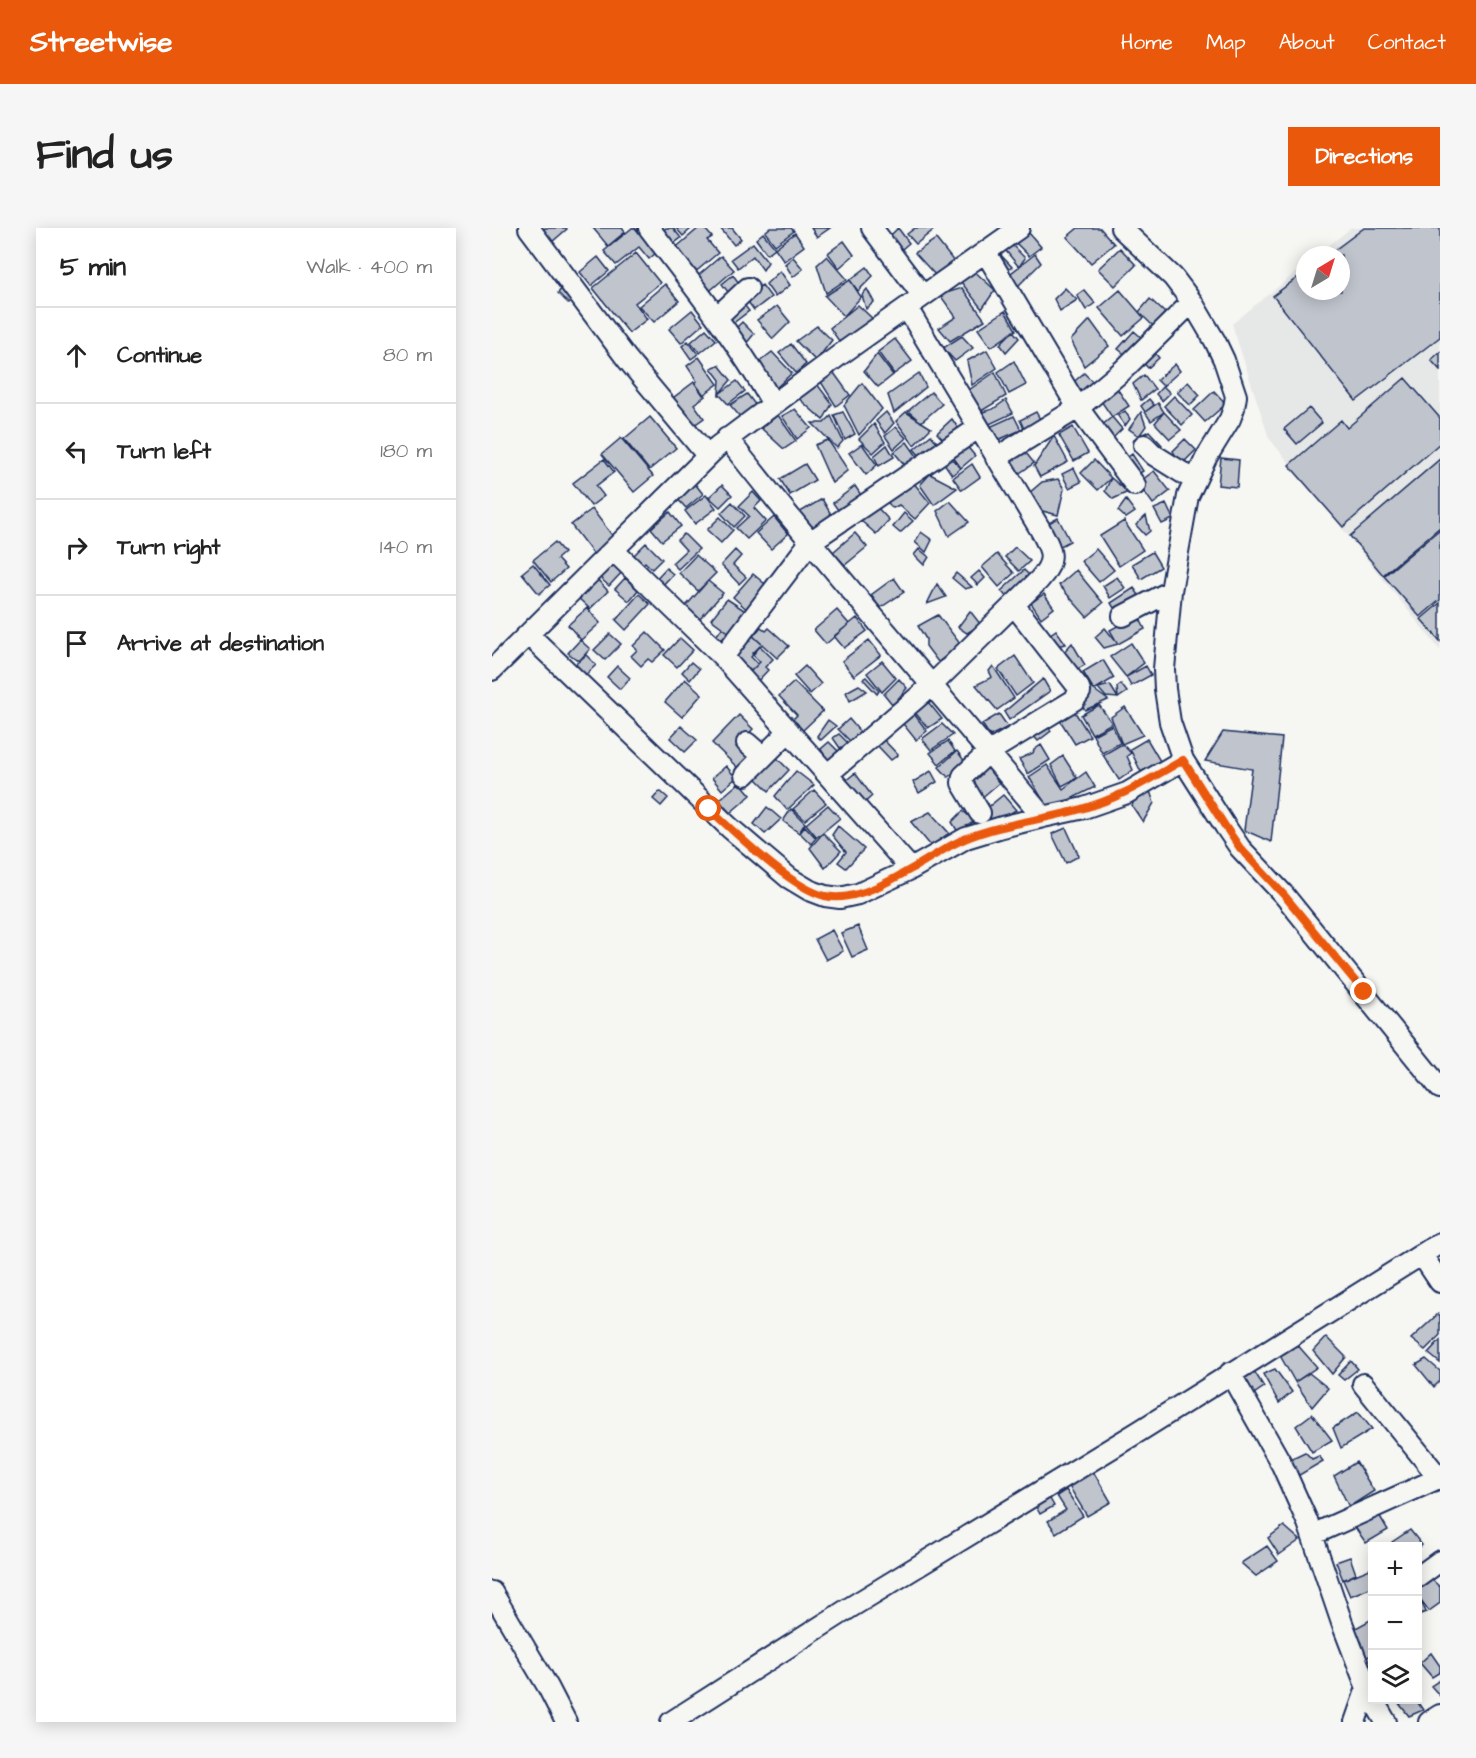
<!DOCTYPE html>
<html lang="en">
<head>
<meta charset="utf-8">
<style>
  :root { --surface:#fff; --page:#f6f6f6; --text:#222; --muted:#767676; --line:#e0e0e0; --accent:#ea580c }
  body { margin:0; font-family:"Architects Daughter",sans-serif; background:var(--page); color:var(--text) }
  .controls { position:absolute; right:18px; bottom:18px; display:grid; overflow:hidden; border-radius:0px; box-shadow:0 3px 15px #0003 }
  .controls button { width:54px; height:54px; display:grid; place-items:center; padding:0; border:0; border-bottom:2px solid var(--line); background:var(--surface); color:var(--text); font:30px sans-serif }
  .compass { position:absolute; left:804px; top:18px; width:54px; height:54px; border-radius:50%; background:var(--surface); box-shadow:0 3px 15px #0003; rotate:38deg }
  .stop { position:absolute; width:18px; height:18px; margin:-14px; border:4px solid #ea580c; border-radius:50%; background:#fff }
  .stop.end { background:#ea580c; border-color:#fff; box-shadow:0 2px 6px #0008 }
  .list { margin:0; padding:0; list-style:none }
  h2 { display:flex; justify-content:space-between; align-items:center; height:78px; margin:0; padding:0 24px; font-size:26px }
  h2 small { font-size:20px; font-weight:400; color:var(--muted) }
  .list li { display:grid; grid-template-columns:39px 1fr auto; gap:18px; align-items:center; box-sizing:border-box; height:96px; padding:0 24px; border-top:2px solid var(--line) }
  .list b { display:block; font-size:22px; white-space:nowrap }
  .list em { font-size:20px; font-style:normal; color:var(--muted) }
  .icon { flex:none; width:33px; height:33px; fill:none; stroke:currentColor; stroke-width:2; stroke-linecap:round; stroke-linejoin:round }
  .map { position:relative; flex:none; width:948px; height:1494px; overflow:hidden; border-radius:0px }
  header { display:flex; align-items:center; gap:36px; box-sizing:border-box; height:84px; padding:0 30px; background:var(--accent); color:#fff }
  header strong { font-size:28px }
  nav { display:flex; gap:33px; margin-inline-start:auto; font-size:21px }
  .intro { display:flex; align-items:center; justify-content:space-between; box-sizing:border-box; height:144px; padding:0 36px }
  h1 { margin:0; font-size:42px }
  .button { padding:15px 27px; border-radius:0px; background:var(--accent); color:#fff; font-size:21px; font-weight:700 }
  main { display:flex; gap:36px; padding:0 36px }
  aside { flex:1; background:var(--surface); border-radius:0px; box-shadow:0 3px 15px #0003 }
  .map>svg:first-child { display:block }
</style>
</head>
<body>
<header>
<strong>Streetwise</strong>
<nav><a>Home</a><a>Map</a><a>About</a><a>Contact</a></nav>
</header>
<div class="intro"><h1>Find us</h1><a class="button">Directions</a></div>
<main>
<aside>
<h2>5 min<small>Walk · 400 m</small></h2>
<ul class="list">
<li><svg class="icon" aria-label="ahead" viewBox="0 0 24 24"><path d="M12 20V5M6 11l6-6 6 6"/></svg><div><b>Continue</b></div><em>80 m</em></li>
<li><svg class="icon" aria-label="left" viewBox="0 0 24 24"><path d="M17 20v-9H6M10 6l-5 5 5 5"/></svg><div><b>Turn left</b></div><em>180 m</em></li>
<li><svg class="icon" aria-label="right" viewBox="0 0 24 24"><path d="M7 20v-9h11M14 6l5 5-5 5"/></svg><div><b>Turn right</b></div><em>140 m</em></li>
<li><svg class="icon" aria-label="arrive" viewBox="0 0 24 24"><path d="M6 21V4h12l-3 4 3 4H6"/></svg><div><b>Arrive at destination</b></div></li>
</ul>
</aside>
<div class="map">
<svg width="948" height="1494" viewBox="0 0 948 1494">
  <rect width="100%" height="100%" fill="#f6f6f2"/>
  <filter id="ink" filterUnits="userSpaceOnUse"><feTurbulence type="fractalNoise" baseFrequency=".0167" numOctaves="2"/><feDisplacementMap in="SourceGraphic" scale="12" xChannelSelector="R" yChannelSelector="G"/><feConvolveMatrix kernelMatrix="1 2 1 2 8 2 1 2 1" color-interpolation-filters="sRGB"/></filter>
  <g filter="url(#ink)">
    <path fill="#e6e7e7" d="M859,0H948V422L777,210L740,96L813,37V63H849V27H825Z"/>
    <path fill="#c0c4cd" stroke="#1b2f5e" stroke-width="1.5" d="M53,0H74L75,1L60,14L50,3Z
      M101,0H130L133,4L116,18Z
      M140,0H143L164,25L157,31L147,19L124,37L112,23Z
      M174,0H181L189,10L176,20L165,7Z
      M184,0H200L191,8Z
      M207,0H212L220,9L215,12L226,25L201,46L181,22Z
      M228,0H240L249,11L242,17Z
      M278,0H299L302,3L283,17L273,4Z
      M319,0H338L325,9Z
      M406,0L417,15L403,27L393,13Z
      M423,0H444L424,16L415,6Z
      M586,0H608L622,16L599,35L575,9Z
      M872,0H948V109L864,173L781,68L813,44V63H849V27H836Z
      M271,5L283,20L275,26L264,11Z
      M303,5L312,18L292,33L283,20Z
      M537,5L549,19L537,28L524,15Z
      M444,11L463,35L445,49L423,25Z
      M352,13L362,27L347,40L336,25Z
      M516,13L533,30L527,39L510,18Z
      M261,15L276,34L271,42L261,28L246,40L239,31Z
      M628,20L644,37L623,58L606,41Z
      M506,24L520,39L510,47Z
      M144,25L168,55L143,75L155,91L137,105L101,60Z
      M543,26L549,35L521,63L514,49Z
      M229,28L242,42L213,67L201,52Z
      M335,28L355,51L334,65L325,37Z
      M106,29L117,43L99,58L88,44Z
      M301,29L311,41L301,49L293,36Z
      M375,39L381,48L366,63L358,52Z
      M480,41L503,62L490,81L469,54Z
      M288,43L298,57L283,69L274,56Z
      M241,47L250,59L239,68L230,56Z
      M358,52L369,69L352,88L333,68Z
      M173,56L187,73L162,94L147,78Z
      M270,57L279,69L262,82L253,70Z
      M70,60L82,71L77,76L66,65Z
      M470,60L493,92L458,113L447,100L464,89L448,67Z
      M573,60L585,72L568,83L562,71Z
      M375,61L382,74L374,81L370,67Z
      M592,62L603,75L594,82L585,67Z
      M628,62L652,90L631,108L607,80Z
      M658,71L673,85L661,98L647,84Z
      M249,73L257,83L236,99L228,89Z
      M366,77L383,93L349,116L338,100Z
      M285,78L298,94L281,111L265,92Z
      M200,82L211,96L189,115L177,101Z
      M513,83L524,102L499,119L486,101Z
      M598,92L617,118L592,138L579,112Z
      M250,94L262,106L253,117L241,103Z
      M325,98L340,112L324,133L304,113Z
      M214,101L224,112L208,125L199,114Z
      M521,103L527,110L514,124L508,116Z
      M642,103L650,110L635,128L626,121Z
      M470,108L481,120L463,133L451,120Z
      M403,111L420,133L402,146L386,124Z
      M196,113L206,126L199,131L190,118Z
      M299,116L314,136L304,145L287,125Z
      M659,120L667,130L656,140L647,130Z
      M495,122L505,140L480,157L475,133Z
      M280,124L300,145L284,160L262,138Z
      M948,124V142L939,132Z
      M385,126L401,147L386,159L372,143Z
      M207,129L226,156L211,167L202,154L205,153L195,138Z
      M522,133L534,157L517,166L506,144Z
      M683,136L688,143L671,158L665,152Z
      M227,137L239,152L227,166L228,152L219,140Z
      M503,144L514,168L486,185L474,164Z
      M342,145L358,167L344,178L329,154Z
      M427,145L434,159L402,185L396,167Z
      M592,145L603,156L589,172L576,159Z
      M652,147L663,161L649,172L641,156Z
      M913,150L948,190V215L851,299L797,237L849,192L855,200Z
      M322,152L340,176L331,192L304,168Z
      M245,153L253,163L236,176L227,166Z
      M202,154L213,168L202,176L212,190L198,200L177,173Z
      M696,154L708,167L698,177L685,164Z
      M370,155L390,181L367,207L352,177Z
      M671,158L678,165L670,173L664,166Z
      M624,159L637,178L620,189L607,170Z
      M722,163L734,176L713,194L702,182Z
      M439,164L450,176L429,194L416,183Z
      M255,166L265,179L250,191L238,177Z
      M682,168L700,187L690,197L672,178Z
      M657,171L662,177L653,184L649,178Z
      M514,172L521,185L489,200L483,186L501,181Z
      M666,175L672,184L659,193L653,184Z
      M817,180L830,195L805,216L792,201Z
      M303,181L319,200L305,211L290,188Z
      M633,183L638,191L633,198L626,188Z
      M351,184L363,206L353,212L342,187Z
      M394,184L402,195L393,205L384,193Z
      M414,184L439,200L422,217L404,193Z
      M544,184L552,198L535,207L528,192Z
      M649,184L654,198L647,208L637,201Z
      M672,184L689,202L678,211L663,195Z
      M286,187L304,213L292,221L269,200Z
      M339,188L351,213L345,220L320,195H332Z
      M522,188L529,202L499,215L491,202Z
      M158,189L184,220L157,242L132,211Z
      M620,189L630,201L620,211L609,198Z
      M460,191L471,207L455,216L445,205Z
      M382,196L393,214L381,225L367,211Z
      M404,199L414,210L402,221L393,208Z
      M581,199L596,225L582,233L567,207Z
      M657,203L670,217L662,224L647,208Z
      M439,207L448,218L432,233L422,221Z
      M562,208L576,234L548,249L542,238Z
      M129,210L161,248L142,264L110,226Z
      M693,211L704,222L689,237L681,223Z
      M336,212L356,242L340,255L323,217Z
      M415,214L429,234L416,241L402,224Z
      M370,216L385,237L374,247L357,225Z
      M473,216L483,228L469,240L459,226Z
      M395,217L402,229L387,238L382,228Z
      M530,220L542,235L522,249L511,231Z
      M455,226L469,240L460,247L450,232Z
      M640,226L651,243L643,248L632,232Z
      M729,230L747,232L745,259L726,257Z
      M112,231L122,244L104,258L112,268L99,278L81,255Z
      M948,231V299L891,347L858,308Z
      M602,232L619,250L606,262L589,245Z
      M313,236L323,252L298,267L288,251Z
      M480,236L488,249L470,262L461,250Z
      M582,240L589,254L577,260L570,246Z
      M662,243L678,263L661,276L646,255Z
      M438,246L465,260L442,277L428,257Z
      M619,250L636,264L621,271L613,263Z
      M566,251L572,261L566,287L543,281L536,266L550,254Z
      M200,252L211,266L194,280L182,267Z
      M421,254L438,275L423,291L407,277L401,280L393,272Z
      M230,257L240,267L228,279L217,269Z
      M363,258L373,273L351,289L341,275Z
      M261,264L269,273L262,280L274,293L255,311L244,300L257,288L247,278Z
      M214,267L224,280L203,296L193,283Z
      M330,271L340,288L316,303L305,286Z
      M634,272L643,284L634,290L626,283Z
      M458,273L477,294L457,308L445,283Z
      M240,274L253,288L242,299L229,285Z
      M382,276L397,292L384,306L367,291Z
      M674,276L681,291L670,296L662,281Z
      M100,281L123,311L102,327L79,297Z
      M178,284L189,298L170,313L159,300Z
      M412,285L421,293L408,305L401,299Z
      M654,288L658,303L653,307L644,297Z
      M228,289L241,302L229,315L215,302Z
      M282,289L296,306L279,321L264,305Z
      M566,290L578,313L565,320L553,297Z
      M632,293L651,322L627,338L608,308Z
      M948,301V372L928,389L892,348Z
      M429,304L440,312L434,324L423,314Z
      M363,305L375,319L353,337L341,324Z
      M192,306L207,321L186,341L180,335L194,322L185,312Z
      M63,314L72,325L65,331L74,341L59,354L41,332Z
      M154,315L170,331L160,341L153,334L148,339L139,330Z
      M523,319L538,333L527,343L513,329Z
      M427,321L437,329L432,337L422,327Z
      M604,321L622,342L607,354L589,333Z
      M243,322L249,328L241,337L254,349L247,356L229,337Z
      M660,324L669,339L649,351L640,336Z
      M505,326L522,345L507,359L490,339Z
      M204,327L224,345L206,363L187,345Z
      M122,334L131,343L117,358L105,347L112,340L115,343Z
      M41,336L58,357L47,366L30,345Z
      M174,340L181,346L168,360L161,354Z
      M532,342L539,349L516,370L509,363Z
      M584,342L611,375L595,389L567,357Z
      M487,343L493,350L486,357L479,350Z
      M464,345L480,359L473,361L460,350Z
      M261,346L279,361L259,385L241,369Z
      M102,348L116,363L98,381L83,367Z
      M625,349L633,360L618,370L611,358Z
      M133,350L146,362L137,373L123,361Z
      M402,350L412,364L388,380L379,367Z
      M216,353L231,365L208,391L194,378Z
      M445,356L454,369L435,376Z
      M642,360L649,370L625,385L619,375Z
      M147,366L158,376L134,402L124,392Z
      M552,366L562,380L549,390L539,375Z
      M235,371L255,384L239,406L219,391Z
      M948,375V413L929,391Z
      M95,380L108,395L89,412L76,397Z
      M345,382L357,396L334,416L322,402Z
      M478,383L489,397L475,405L466,399Z
      M446,387L469,417L446,434L434,418V411L426,398Z
      M646,387L653,401L626,416L618,402Z
      M365,390L375,403L352,420L342,408Z
      M269,399L274,403L277,400L297,418L285,430L261,408Z
      M230,400L239,406L230,419L221,412Z
      M613,400L626,416L612,420L603,409Z
      M564,402L574,416L564,418L557,407Z
      M155,404L173,422L160,434L156,431L149,438L139,428L145,422L141,418Z
      M258,405L270,416L259,429L266,436L259,443L239,424Z
      M118,406L129,416L113,432L102,422Z
      M188,410L201,422L185,439L172,427Z
      M88,412L98,421L87,433L76,425Z
      M377,412L389,427L362,448L350,433Z
      M580,415L593,437L582,443L571,425Z
      M639,415L652,435L634,449L618,429Z
      M268,418L281,431L273,439L276,442L263,456L254,448L268,434L260,426Z
      M94,427L104,437L88,452L78,441Z
      M523,428L541,455L524,468L506,441Z
      M611,432L622,450L602,462L591,444Z
      M390,433L404,450L390,464L375,445Z
      M199,434L207,441L198,452L190,444Z
      M125,438L138,450L128,461L115,449Z
      M313,438L329,456L318,466L302,448Z
      M501,438L522,470L505,482L484,457L500,449L497,443Z
      M654,438L659,447L639,458L634,449Z
      M374,449L387,463L385,466L371,451Z
      M193,451L210,466L190,489L173,474Z
      M407,451L415,460L401,477L392,466Z
      M551,451L558,463L517,492L512,484Z
      M302,454L331,483L309,504L299,493L305,487L287,468Z
      M629,456L635,464L626,470L625,459Z
      M367,457L375,463L358,473L354,464Z
      M618,457L626,470L614,469L606,460Z
      M598,459L616,472L593,482L589,476L590,466Z
      M432,469L450,491L436,500L420,481Z
      M607,477L620,495L600,506L589,487Z
      M633,479L651,507L630,516L619,489Z
      M581,481L598,508L583,516L566,489Z
      M419,482L435,503L424,512L407,491Z
      M507,486L516,499L498,508L490,496Z
      M247,487L261,501L244,519L258,532L248,542L220,515Z
      M357,491L369,505L358,513L346,501Z
      M336,492L344,498L329,512L325,508Z
      M552,493L559,503L546,513L537,503Z
      M450,496L461,507L439,522L430,511Z
      M620,497L628,515L610,525L601,507Z
      M189,498L205,512L193,524L178,510Z
      M731,504L790,510L779,614L752,602L760,541L713,533Z
      M347,506L357,516L348,520L341,510Z
      M389,509L406,527L399,532L383,515Z
      M655,511L668,533L649,544L638,521Z
      M456,513L463,523L447,536L438,525Z
      M337,514L349,526L336,535L329,521Z
      M630,516L639,525L635,528L641,542L627,552L611,527Z
      M549,517L558,532L536,546L527,531L541,525L542,522Z
      M465,523L474,535L456,549L447,539Z
      M280,525L297,542L277,563L260,546Z
      M571,528L585,550L570,558L559,537Z
      M492,535L507,555L487,572L472,550Z
      M555,537L571,561L594,544L603,559L557,582L537,549Z
      M234,538L244,550L230,562L220,550Z
      M304,543L322,557L295,582L283,568Z
      M439,543L445,554L427,565L421,554Z
      M363,545L380,568L368,579L351,555Z
      M248,554L259,567L238,585L227,572Z
      M322,562L334,575L313,592L301,581Z
      M168,563L176,570L169,578L161,571Z
      M658,563L662,575L651,594L640,578L644,566Z
      M511,567L524,582L498,597L489,585Z
      M336,577L348,590L325,609L314,596Z
      M275,579L289,591L273,606L262,596Z
      M299,581L313,595L307,605L291,593Z
      M471,583L483,593L466,604L460,594Z
      M438,584L457,605L439,618L419,594Z
      M313,598L324,610L319,616L308,605Z
      M346,598L372,621L354,640L346,634L354,624L340,607Z
      M574,600L587,628L574,635L560,606Z
      M331,605L349,623L333,640L318,620Z
      M366,698L376,722L360,729L349,705Z
      M340,702L351,723L334,732L323,711Z
      M946,1086L948,1088V1107L933,1122L919,1111Z
      M834,1109L854,1129L840,1146L821,1123Z
      M948,1112V1135L936,1125Z
      M802,1113L825,1139L803,1154L786,1124Z
      M934,1131L948,1143V1153L942,1159L924,1137Z
      M859,1133L866,1141L852,1152L846,1147Z
      M751,1139L756,1148L762,1143L772,1159L756,1170L743,1145Z
      M783,1141L800,1164L787,1175L771,1146Z
      M817,1145L836,1160L820,1179L803,1154Z
      M866,1184L880,1201L849,1220L841,1200Z
      M820,1186L840,1212L820,1224L804,1198Z
      M813,1224L820,1231L827,1228L831,1233L799,1252L793,1238L798,1231Z
      M864,1234L882,1263L857,1279L842,1248Z
      M599,1240L619,1274L595,1288L575,1255Z
      M574,1262L591,1288L564,1305L556,1293L574,1282L565,1268Z
      M557,1269L562,1278L548,1286L543,1277Z
      M886,1285L896,1302L874,1315L860,1295Z
      M792,1298L808,1312L787,1327L776,1310Z
      M918,1302L930,1317L926,1320L904,1318L900,1314Z
      M775,1318L786,1333L764,1348L749,1335Z
      M858,1329L864,1346L851,1352L844,1334Z
      M880,1340V1359L858,1368L851,1352Z
      M939,1351L948,1359V1375L937,1383L926,1368V1362Z
      M927,1369L934,1384L926,1387V1370Z
      M880,1391V1427L871,1431L865,1420L870,1415L862,1401Z
      M939,1425L948,1438V1444L940,1449L928,1435Z
      M948,1452V1468L939,1458Z
      M907,1472H924L931,1482L917,1488L905,1473Z"/>
    <g fill="none" stroke-linecap="round" stroke-linejoin="round">
      <defs>
        <path id="minor" d="M37,0L135,131L215,227
          M157,0C201,57 245,113 281,176
          M380,0L431,68
          M629,0L681,49L700,74L723,113L732,132L744,168L742,180L738,191L714,230L696,268L679,363L672,441L673,461L678,494L691,532L733,598L748,620L792,667L948,860
          M494,25L586,180L643,257
          M225,89L256,60
          M235,210C336,340 446,462 551,589L592,580L635,565L691,532
          M652,217L662,227L702,252
          M504,230L586,180L630,143L700,74
          M121,322L231,429L419,641
          M631,388L679,363
          M37,407L238,600L297,650L317,662L333,668L348,670L366,666L419,641L474,610L510,599L551,589
          M231,429L318,314L486,200
          M0,442L226,218L349,126L527,0
          M255,515L271,529
          M336,546L440,457L547,352C565,332 560,323 548,301L415,80
          M253,547L297,503
          M488,585L470,555L471,548L497,524L582,472L588,464L587,460L522,377
          M930,1027L948,1054
          M738,1145L790,1237L816,1295L850,1395L875,1460L880,1470
          M871,1156L948,1251
          M820,1307L947,1250
          M926,1349L948,1333
          M0,1364L56,1459L74,1494
          M881,1472L894,1494
          M179,1494L359,1379L646,1204L948,1015
          M863,1494L875,1460
          M937,1494L948,1487"/>
      </defs>
      <use href="#minor" stroke="#1b2f5e" stroke-width="24"/>
      <use href="#minor" stroke="#f6f6f2" stroke-width="20"/>
    </g>
  </g>
  <g fill="none" stroke-linecap="round" stroke-linejoin="round" filter="url(#ink)">
    <path stroke="#ea580c" stroke-width="8" d="M217,581C245,606 299,660 333,668C370,677 426,636 458,618C498,596 545,594 589,581C629,570 656,552 691,532L733,598L748,620L792,667L872,764"/>
  </g>
</svg>
<div class="controls">
<button>+</button>
<button>−</button>
<button><svg class="icon" aria-label="layers" viewBox="0 0 24 24"><path d="M12 4l9 5-9 5-9-5zM3 14l9 5 9-5"/></svg></button>
</div>
<svg class="compass" viewBox="-18 -18 36 36"><path d="M0-13l5 13h-10z" fill="#e53935"/><path d="M0 13l5-13h-10z" fill="#767676"/></svg>
<div class="stop" style="left:217px;top:581px"></div>
<div class="stop end" style="left:872px;top:764px"></div>
</div>
</main>
</body>
</html>
